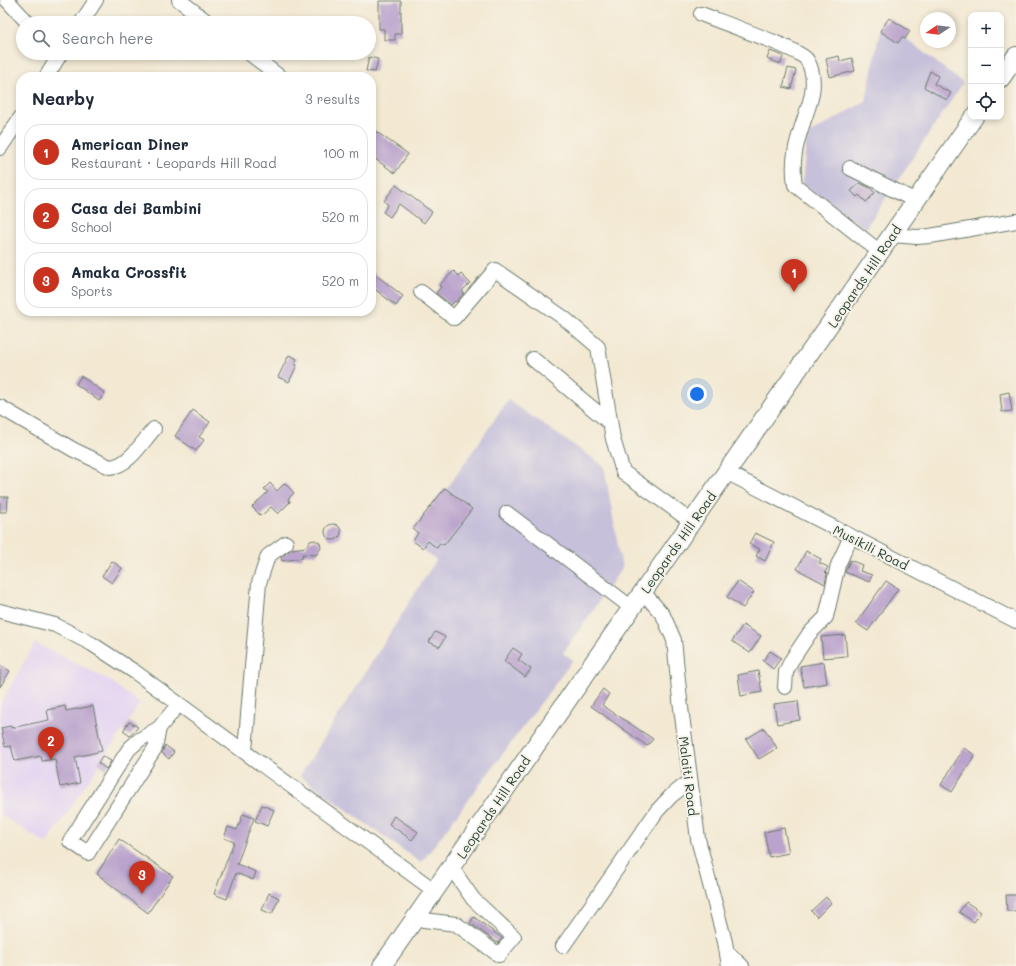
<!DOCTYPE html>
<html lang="en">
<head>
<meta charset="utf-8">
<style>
  :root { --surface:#fff; --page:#f2f2f3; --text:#1f2937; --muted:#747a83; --line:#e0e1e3; --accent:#c8321e }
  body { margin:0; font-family:Mali,sans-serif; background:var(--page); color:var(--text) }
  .controls { position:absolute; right:12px; top:12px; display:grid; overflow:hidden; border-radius:8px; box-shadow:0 2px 6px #0003 }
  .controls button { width:36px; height:36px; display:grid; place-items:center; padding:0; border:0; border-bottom:1px solid var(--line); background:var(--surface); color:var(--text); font:20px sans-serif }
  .compass { position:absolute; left:920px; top:12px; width:36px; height:36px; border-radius:50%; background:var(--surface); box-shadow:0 2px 6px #0003; rotate:257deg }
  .you { position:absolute; left:697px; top:394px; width:14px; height:14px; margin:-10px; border:3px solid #fff; border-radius:50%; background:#1a73e8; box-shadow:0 0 0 6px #1a73e833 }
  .badge { display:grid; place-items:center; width:26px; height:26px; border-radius:50%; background:var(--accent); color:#fff; font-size:13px; font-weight:700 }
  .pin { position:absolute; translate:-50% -33px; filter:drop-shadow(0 1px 2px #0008) }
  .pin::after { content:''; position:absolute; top:21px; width:14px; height:12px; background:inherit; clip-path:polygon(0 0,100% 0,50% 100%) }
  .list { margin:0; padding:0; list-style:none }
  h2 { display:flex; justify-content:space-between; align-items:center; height:52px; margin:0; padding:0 16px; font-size:17px }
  h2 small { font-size:13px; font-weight:400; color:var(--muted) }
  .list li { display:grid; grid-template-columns:26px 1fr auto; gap:12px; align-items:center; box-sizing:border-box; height:56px; margin:0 8px 8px; padding:0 8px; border:1px solid var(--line); border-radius:16px }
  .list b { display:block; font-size:15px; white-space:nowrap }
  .list p { margin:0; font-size:13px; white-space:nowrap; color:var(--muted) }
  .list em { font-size:13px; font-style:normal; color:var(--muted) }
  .icon { flex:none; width:22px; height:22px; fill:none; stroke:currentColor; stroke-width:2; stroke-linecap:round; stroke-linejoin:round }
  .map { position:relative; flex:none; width:1016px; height:966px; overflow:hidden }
  .search { position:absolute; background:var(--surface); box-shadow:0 2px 6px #0003; left:16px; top:16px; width:360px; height:44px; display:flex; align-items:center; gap:10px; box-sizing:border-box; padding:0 14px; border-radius:22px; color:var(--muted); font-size:15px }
  .panel { position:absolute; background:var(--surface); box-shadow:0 2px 6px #0003; left:16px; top:72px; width:360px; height:244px; border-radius:16px }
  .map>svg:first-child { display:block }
</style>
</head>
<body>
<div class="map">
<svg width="1016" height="966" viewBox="0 0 1016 966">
  <rect width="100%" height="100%" fill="#f7f3e8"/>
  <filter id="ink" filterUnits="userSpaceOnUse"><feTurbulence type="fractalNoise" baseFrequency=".025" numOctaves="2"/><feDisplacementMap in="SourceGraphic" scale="8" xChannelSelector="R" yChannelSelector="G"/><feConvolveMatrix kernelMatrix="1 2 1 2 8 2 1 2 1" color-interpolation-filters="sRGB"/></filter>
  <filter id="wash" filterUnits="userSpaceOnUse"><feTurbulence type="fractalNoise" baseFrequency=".012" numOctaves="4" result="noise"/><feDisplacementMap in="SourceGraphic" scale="16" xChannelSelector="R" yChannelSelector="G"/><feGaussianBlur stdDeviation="0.9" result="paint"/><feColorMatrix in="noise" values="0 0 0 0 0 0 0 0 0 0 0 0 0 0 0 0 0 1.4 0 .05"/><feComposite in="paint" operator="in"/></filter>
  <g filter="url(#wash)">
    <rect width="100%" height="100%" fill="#f3e9d3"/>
    <path fill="#e3d3f2" d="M35,643L109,680L140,704L46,844L0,814V705Z"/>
    <path fill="#c6c0da" d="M882,20L963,83L865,229L802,184L807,135L866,101Z
      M508,400L604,466L622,568L563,653L573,660L421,863L300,776L436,560L447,568L411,541Z"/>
    <g id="blocks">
      <path fill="#baa3cc" d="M379,1H401V34H395V40H384V29H379Z
        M889,18L910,31L905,39L902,37L898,43L880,31Z
        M770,51L783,56L781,64L767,59Z
        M839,56L840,61L852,58L855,71L830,77L826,59Z
        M369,57L378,59L375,72L366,71Z
        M788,68L796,70L791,89L783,87Z
        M930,71L938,76L934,84L951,93L947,100L924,87Z
        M371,128L408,154L395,173L371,156Z
        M860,183L870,188L875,193L866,202L859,195L857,197L851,191Z
        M396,185L432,212L424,223L399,204L390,217L383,212L388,205L384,201Z
        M371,271L403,296L396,306L371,286Z
        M454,271L459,276L461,274L470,283L462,291L464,293L456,302L455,301L451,305L436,293L441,287L439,285Z
        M289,355L297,359L294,364L297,365L289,382L278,377Z
        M81,376L105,393L99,401L76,384Z
        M1009,392L1012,411L1002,412L1000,394Z
        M193,410L210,422L199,437L204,440L196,451L175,436Z
        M270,483L277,491L285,483L294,493L288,499L290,502L278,514L271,507L261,516L252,507L268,492L264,489Z
        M445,488L472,509L444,545L440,543L437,548L428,541L423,548L413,541L418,533L413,529Z
        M0,497H8L7,512H0Z
        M325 532a8 8 0 1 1 16 0a8 8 0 1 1-16 0Z
        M755,533L774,542L765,561L756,556L760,549L749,544Z
        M315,540L320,543L321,548L316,555L302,554L303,558L282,561L281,557L292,549L306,547L310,541Z
        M806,551L821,559L819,563L828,567L825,572L827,574L825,584L797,569Z
        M850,560L862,565L860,571L872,575L869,582L845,572Z
        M112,561L122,568L112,583L102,576Z
        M738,581L754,592L743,608L727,597Z
        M886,581L898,589L868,631L856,623Z
        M743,625L761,636L750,653L732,641Z
        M435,632L445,637L440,647L429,642Z
        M845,635L847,656L823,658L821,637Z
        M513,648L522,654L518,660L531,669L525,677L504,661Z
        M770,651L781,658L773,669L763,661Z
        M824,662L827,683L804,687L800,666Z
        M0,665L10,671L0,687Z
        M758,671L762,692L741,696L738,675Z
        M603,689L609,694L602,705L653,739L647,746L591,706Z
        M798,701L800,720L777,724L774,704Z
        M65,706L66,711L93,706L102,751L75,757L80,783L60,787L55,759L42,761L41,756L15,761L11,746L5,747L1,728L11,726V728L49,720L47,710Z
        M129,722L138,727L130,736L123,731Z
        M764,728L777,748L759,759L746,739Z
        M165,745L174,752L169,759L162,753Z
        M964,748L975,755L952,792L941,785Z
        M102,756L111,761L106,769L98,763Z
        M262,805L274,810L267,826L255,821Z
        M243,814L254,818L237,864L256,872L253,880L236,873L227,899L214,894L234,842L224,838L228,827L237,830Z
        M394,816L418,832L412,840L389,824Z
        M784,828L789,853L769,857L764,832Z
        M119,839L173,876L148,913L97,874Z
        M269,893L279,898L272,914L262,910Z
        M1006,895H1016V911H1007Z
        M826,897L831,903L817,917L811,911Z
        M966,902L981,912L974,922L959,912Z
        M474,917L502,938L498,943L470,923Z"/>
    </g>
  </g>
  <g filter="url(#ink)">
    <use href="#blocks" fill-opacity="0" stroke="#69796c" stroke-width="1"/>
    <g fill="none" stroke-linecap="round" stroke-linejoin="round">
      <defs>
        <path id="minor" d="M7,0L28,23
          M179,0L209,23
          M701,14C718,21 800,49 807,60C815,73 814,91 809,105C800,133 790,154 795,185L880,252
          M81,23L96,0
          M249,53L280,77
          M46,77L61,53
          M0,148L21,117
          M850,168L916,201
          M892,235L917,237L930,236L1016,221
          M421,292L454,318L495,270L564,318L598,347L613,439L623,472L692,522
          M533,359L610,423
          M0,407L74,450L110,467C129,466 142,442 154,429
          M726,472L1016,621
          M507,513L632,608
          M643,592L663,615L674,640L680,700L698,839L725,942L729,966
          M0,611L55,625L92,644L135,672L435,891
          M785,687L786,672L791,661L809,634L826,617L838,565L851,536
          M159,728L139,740L129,749L70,841L88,853L155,748L159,728L178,705
          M245,751L259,583L268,556L286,543
          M416,919L456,924L499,955L514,937L473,899L451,867
          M563,946L657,811L671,796L690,781
          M727,952L742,966"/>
        <path id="major" d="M1001,78L1016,56
          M382,966L974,117"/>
      </defs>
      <use href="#minor" stroke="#69796c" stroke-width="16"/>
      <use href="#major" stroke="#69796c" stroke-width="20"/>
      <use href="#minor" stroke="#fff" stroke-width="14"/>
      <use href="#major" stroke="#fff" stroke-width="18"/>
    </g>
  </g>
  <g text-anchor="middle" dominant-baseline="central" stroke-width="4" stroke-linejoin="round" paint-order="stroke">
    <g font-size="13" fill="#1f3d34" stroke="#f7f3e8">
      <text transform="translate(864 276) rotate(-56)">Leopards Hill Road</text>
      <text transform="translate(678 542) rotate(-55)">Leopards Hill Road</text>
      <text transform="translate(871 547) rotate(27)">Musikili Road</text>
      <text transform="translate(689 776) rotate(83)">Malaiti Road</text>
      <text transform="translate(493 807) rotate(-56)">Leopards Hill Road</text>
    </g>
  </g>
</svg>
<div class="controls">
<button>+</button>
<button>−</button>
<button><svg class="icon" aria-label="locate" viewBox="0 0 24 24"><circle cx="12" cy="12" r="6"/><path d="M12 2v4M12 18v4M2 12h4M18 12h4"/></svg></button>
</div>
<svg class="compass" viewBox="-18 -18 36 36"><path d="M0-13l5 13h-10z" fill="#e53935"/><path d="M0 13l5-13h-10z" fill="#747a83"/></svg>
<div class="you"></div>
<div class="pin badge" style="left:794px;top:292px">1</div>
<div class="pin badge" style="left:51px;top:760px">2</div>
<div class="pin badge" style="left:142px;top:894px">3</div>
<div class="search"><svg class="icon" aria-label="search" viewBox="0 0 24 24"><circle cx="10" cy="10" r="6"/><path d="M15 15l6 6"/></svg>Search here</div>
<section class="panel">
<h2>Nearby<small>3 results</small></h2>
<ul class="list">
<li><span class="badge">1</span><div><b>American Diner</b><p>Restaurant · Leopards Hill Road</p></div><em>100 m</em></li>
<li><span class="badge">2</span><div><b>Casa dei Bambini</b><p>School</p></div><em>520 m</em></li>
<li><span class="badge">3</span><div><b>Amaka Crossfit</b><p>Sports</p></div><em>520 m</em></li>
</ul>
</section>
</div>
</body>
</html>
